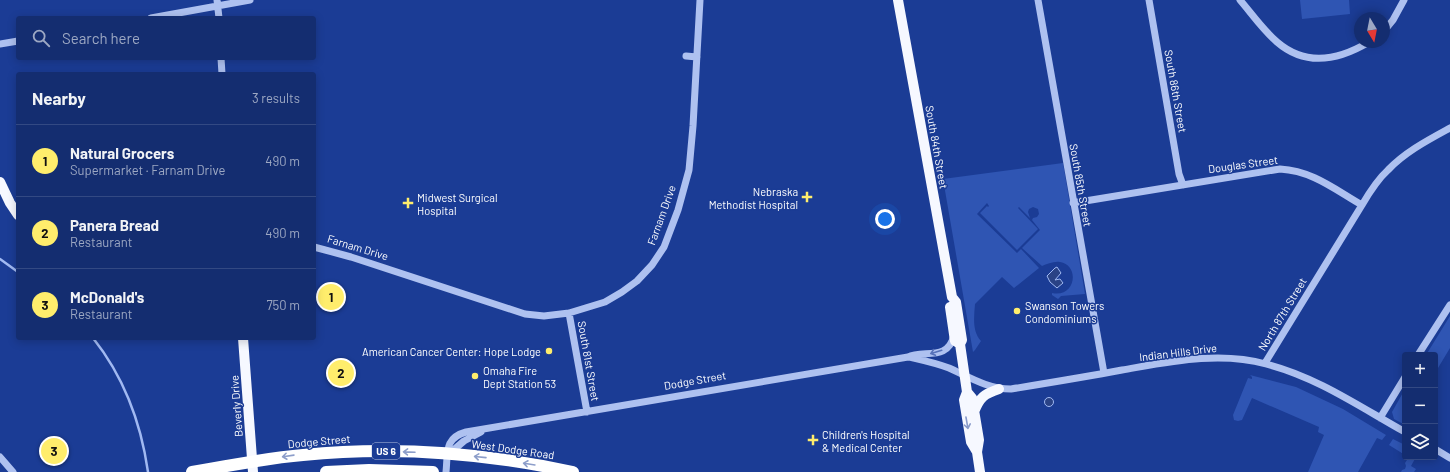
<!DOCTYPE html>
<html lang="en">
<head>
<meta charset="utf-8">
<style>
  :root { --surface:#142d70; --page:#213978; --text:#f1f3f6; --muted:#9da8c3; --line:#334983; --accent:#ffed6c }
  body { margin:0; font-family:Barlow,sans-serif; background:var(--page); color:var(--text) }
  .controls { position:absolute; right:12px; bottom:12px; display:grid; overflow:hidden; border-radius:4px; box-shadow:0 2px 10px #0003 }
  .controls button { width:36px; height:36px; display:grid; place-items:center; padding:0; border:0; border-bottom:1px solid var(--line); background:var(--surface); color:var(--text); font:20px sans-serif }
  .compass { position:absolute; left:1354px; top:12px; width:36px; height:36px; border-radius:50%; background:var(--surface); box-shadow:0 2px 10px #0003; rotate:170deg }
  .you { position:absolute; left:885px; top:219px; width:14px; height:14px; margin:-10px; border:3px solid #fff; border-radius:50%; background:#1a73e8; box-shadow:0 0 0 6px #1a73e833 }
  .badge { display:grid; place-items:center; width:26px; height:26px; border-radius:50%; background:var(--accent); color:#111; font-size:13px; font-weight:700 }
  .pin { position:absolute; translate:-50% -50%; border:2px solid #fff; box-shadow:0 1px 4px #0006 }
  .list { margin:0; padding:0; list-style:none }
  h2 { display:flex; justify-content:space-between; align-items:center; height:52px; margin:0; padding:0 16px; font-size:17px }
  h2 small { font-size:13px; font-weight:400; color:var(--muted) }
  .list li { display:grid; grid-template-columns:26px 1fr auto; gap:12px; align-items:center; box-sizing:border-box; height:72px; padding:0 16px; border-top:1px solid var(--line) }
  .list b { display:block; font-size:15px; white-space:nowrap }
  .list p { margin:0; font-size:13px; white-space:nowrap; color:var(--muted) }
  .list em { font-size:13px; font-style:normal; color:var(--muted) }
  .icon { flex:none; width:22px; height:22px; fill:none; stroke:currentColor; stroke-width:2; stroke-linecap:round; stroke-linejoin:round }
  .map { position:relative; flex:none; width:1450px; height:472px; overflow:hidden }
  .search { position:absolute; background:var(--surface); box-shadow:0 2px 10px #0003; left:16px; top:16px; width:300px; height:44px; display:flex; align-items:center; gap:10px; box-sizing:border-box; padding:0 14px; border-radius:4px; color:var(--muted); font-size:15px }
  .panel { position:absolute; background:var(--surface); box-shadow:0 2px 10px #0003; left:16px; top:72px; width:300px; height:268px; border-radius:4px }
  .map>svg:first-child { display:block }
</style>
</head>
<body>
<div class="map">
<svg width="1450" height="472" viewBox="0 0 1450 472">
  <rect width="100%" height="100%" fill="#1b3c95"/>
  <path fill="#2f55b3" d="M1300,0H1349L1350,14L1302,19Z
    M1063,163L1085,294L1061,296L1058,299L1052,295V293C1076,298 1080,265 1060,262C1054,261 1047,264 1042,266L1022,248L1040,230L1032,220L1033,218L1037,217L1039,214L1038,209L1033,207L1029,209L1028,212L1030,218L1019,207L1018,208L1038,229L1017,250L980,213L987,206L988,207L989,206L987,203L977,214L1017,253L1021,249L1039,268L1014,288L1002,277L975,304C974,317 972,331 981,341L975,350L973,352L943,179Z
    M1450,316V348L1435,373V355H1426Z
    M1250,375L1296,387L1343,409L1386,435L1382,440L1377,438L1358,472H1308L1324,435L1318,432L1319,427L1252,398L1242,420L1238,421L1234,420L1233,415L1248,378L1252,379V377Z
    M1405,389V425L1394,419L1392,412Z
    M1393,439L1405,445V455L1389,445Z
    M1409,457H1416L1411,466L1416,469L1414,472H1401L1402,470L1405,469L1406,466L1405,463Z"/>
  <path fill="#2a4285" stroke="#a1b9f2" d="M1057,267L1061,273L1055,280L1060,279L1063,283L1057,288L1050,282L1047,276L1055,268Z
    M1044.5 402a4.5 4.5 0 1 1 9 0a4.5 4.5 0 1 1-9 0Z"/>
  <g fill="none" stroke-linecap="round" stroke-linejoin="round">
    <path stroke="#a1b9f2" stroke-width="2.5" d="M0,259L18,272
      M93,338C124,377 141,423 148,472"/>
    <path stroke="#aec1f0" stroke-width="7" d="M217,0L219,18
      M1038,0L1104,373
      M1149,0L1179,174L1183,185
      M1240,0C1252,14 1263,30 1277,42C1306,67 1339,60 1369,42
      M151,18L250,0
      M1384,31L1393,20L1404,0
      M0,44L18,41
      M686,56L697,57
      M221,58L222,74
      M1073,203L1280,169C1313,171 1334,189 1362,205
      M314,247L351,257L525,314L544,316L569,313L605,302L622,292L637,281L652,265L664,247L678,210L689,170L693,126L700,0
      M569,313L587,412
      M1418,355L1450,305
      M909,357C922,360 936,363 949,368C969,377 988,389 1011,389C1048,383 1085,377 1122,370C1169,362 1219,351 1266,364C1317,377 1360,407 1405,432
      M1265,363L1362,205C1369,193 1377,180 1388,170C1405,152 1428,140 1450,128
      M1380,418L1405,377
      M1435,449L1450,458
      M450,453L464,441L481,432
      M0,457L13,472
      M446,472C448,453 444,438 466,432L908,357C923,349 948,362 954,335"/>
    <path stroke="#f6f8ff" stroke-width="10" d="M898,0L952,297L956,302L962,340L960,344L967,392L964,400L971,442L977,452
      M0,182L10,203L18,215
      M950,307L955,341L960,344
      M243,338L253,472
      M967,392L972,398L979,440L977,452L980,472
      M974,412C980,397 984,394 999,389"/>
    <path stroke="#fff" stroke-width="12" d="M192,472C229,466 266,458 303,455C393,446 485,453 573,472
      M326,472L369,470L433,472"/>
  </g>
  <defs><path id="oneway-shaft" d="M-6 0H5M1.5-3L5.5 0L1.5 3" fill="none" stroke-width="1.6" stroke-linecap="round" stroke-linejoin="round"/></defs>
  <use stroke="#5671b9" href="#oneway-shaft" transform="translate(936 352) rotate(163)"/>
  <use stroke="#889aca" href="#oneway-shaft" transform="translate(967 423) rotate(80)"/>
  <g stroke="#8d9eca">
    <use href="#oneway-shaft" transform="translate(409 452) rotate(-178)"/>
    <use href="#oneway-shaft" transform="translate(288 456) rotate(172)"/>
    <use href="#oneway-shaft" transform="translate(480 457) rotate(-174)"/>
    <use href="#oneway-shaft" transform="translate(529 464) rotate(-171)"/>
  </g>
  <g fill="#ffed6c" stroke="#1b3c95" stroke-width="1.5">
    <path d="M805 191h4v4h4v4h-4v4h-4v-4h-4v-4h4z"/>
    <path d="M406 197h4v4h4v4h-4v4h-4v-4h-4v-4h4z"/>
    <circle cx="1017" cy="311" r="4"/>
    <circle cx="549" cy="351" r="4"/>
    <circle cx="475" cy="376" r="4"/>
    <path d="M811 434h4v4h4v4h-4v4h-4v-4h-4v-4h4z"/>
  </g>
  <g text-anchor="middle" dominant-baseline="central" stroke-width="3" stroke-linejoin="round" paint-order="stroke">
    <rect fill="#1b3c95" stroke="#bbc4df" stroke-width="1" x="372" y="443" width="28" height="16" rx="3"/>
    <g font-size="10" font-weight="bold" fill="#fff">
      <text x="386" y="451">US 6</text>
    </g>
    <g font-size="11" fill="#fff" stroke="#1b3c95">
      <text transform="translate(1176 91) rotate(80)">South 86th Street</text>
      <text transform="translate(937 147) rotate(80)">South 84th Street</text>
      <text transform="translate(1243 164) rotate(-8)">Douglas Street</text>
      <text transform="translate(1081 185) rotate(80)">South 85th Street</text>
      <text transform="translate(661 215) rotate(-70)">Farnam Drive</text>
      <text transform="translate(358 247) rotate(17)">Farnam Drive</text>
      <text transform="translate(1282 314) rotate(-59)">North 87th Street</text>
      <text transform="translate(1178 352) rotate(-7)">Indian Hills Drive</text>
      <text transform="translate(589 361) rotate(80)">South 81st Street</text>
      <text transform="translate(695 380) rotate(-10)">Dodge Street</text>
      <text transform="translate(236 406) rotate(-94)">Beverly Drive</text>
      <text transform="translate(319 441) rotate(-5)">Dodge Street</text>
      <text transform="translate(513 449) rotate(8)">West Dodge Road</text>
    </g>
    <g font-size="11" fill="#fff" stroke="#1b3c95" text-anchor="start">
      <text x="798" y="191" text-anchor="end">Nebraska<tspan x="798" dy="13">Methodist Hospital</tspan></text>
      <text x="417" y="197">Midwest Surgical<tspan x="417" dy="13">Hospital</tspan></text>
      <text x="1025" y="305">Swanson Towers<tspan x="1025" dy="13">Condominiums</tspan></text>
      <text x="541" y="351" text-anchor="end">American Cancer Center: Hope Lodge</text>
      <text x="483" y="370">Omaha Fire<tspan x="483" dy="13">Dept Station 53</tspan></text>
      <text x="822" y="434">Children's Hospital<tspan x="822" dy="13">&amp; Medical Center</tspan></text>
    </g>
  </g>
</svg>
<div class="controls">
<button>+</button>
<button>−</button>
<button><svg class="icon" aria-label="layers" viewBox="0 0 24 24"><path d="M12 4l9 5-9 5-9-5zM3 14l9 5 9-5"/></svg></button>
</div>
<svg class="compass" viewBox="-18 -18 36 36"><path d="M0-13l5 13h-10z" fill="#e53935"/><path d="M0 13l5-13h-10z" fill="#9da8c3"/></svg>
<div class="you"></div>
<div class="pin badge" style="left:331px;top:297px">1</div>
<div class="pin badge" style="left:341px;top:373px">2</div>
<div class="pin badge" style="left:54px;top:451px">3</div>
<div class="search"><svg class="icon" aria-label="search" viewBox="0 0 24 24"><circle cx="10" cy="10" r="6"/><path d="M15 15l6 6"/></svg>Search here</div>
<section class="panel">
<h2>Nearby<small>3 results</small></h2>
<ul class="list">
<li><span class="badge">1</span><div><b>Natural Grocers</b><p>Supermarket · Farnam Drive</p></div><em>490 m</em></li>
<li><span class="badge">2</span><div><b>Panera Bread</b><p>Restaurant</p></div><em>490 m</em></li>
<li><span class="badge">3</span><div><b>McDonald's</b><p>Restaurant</p></div><em>750 m</em></li>
</ul>
</section>
</div>
</body>
</html>
